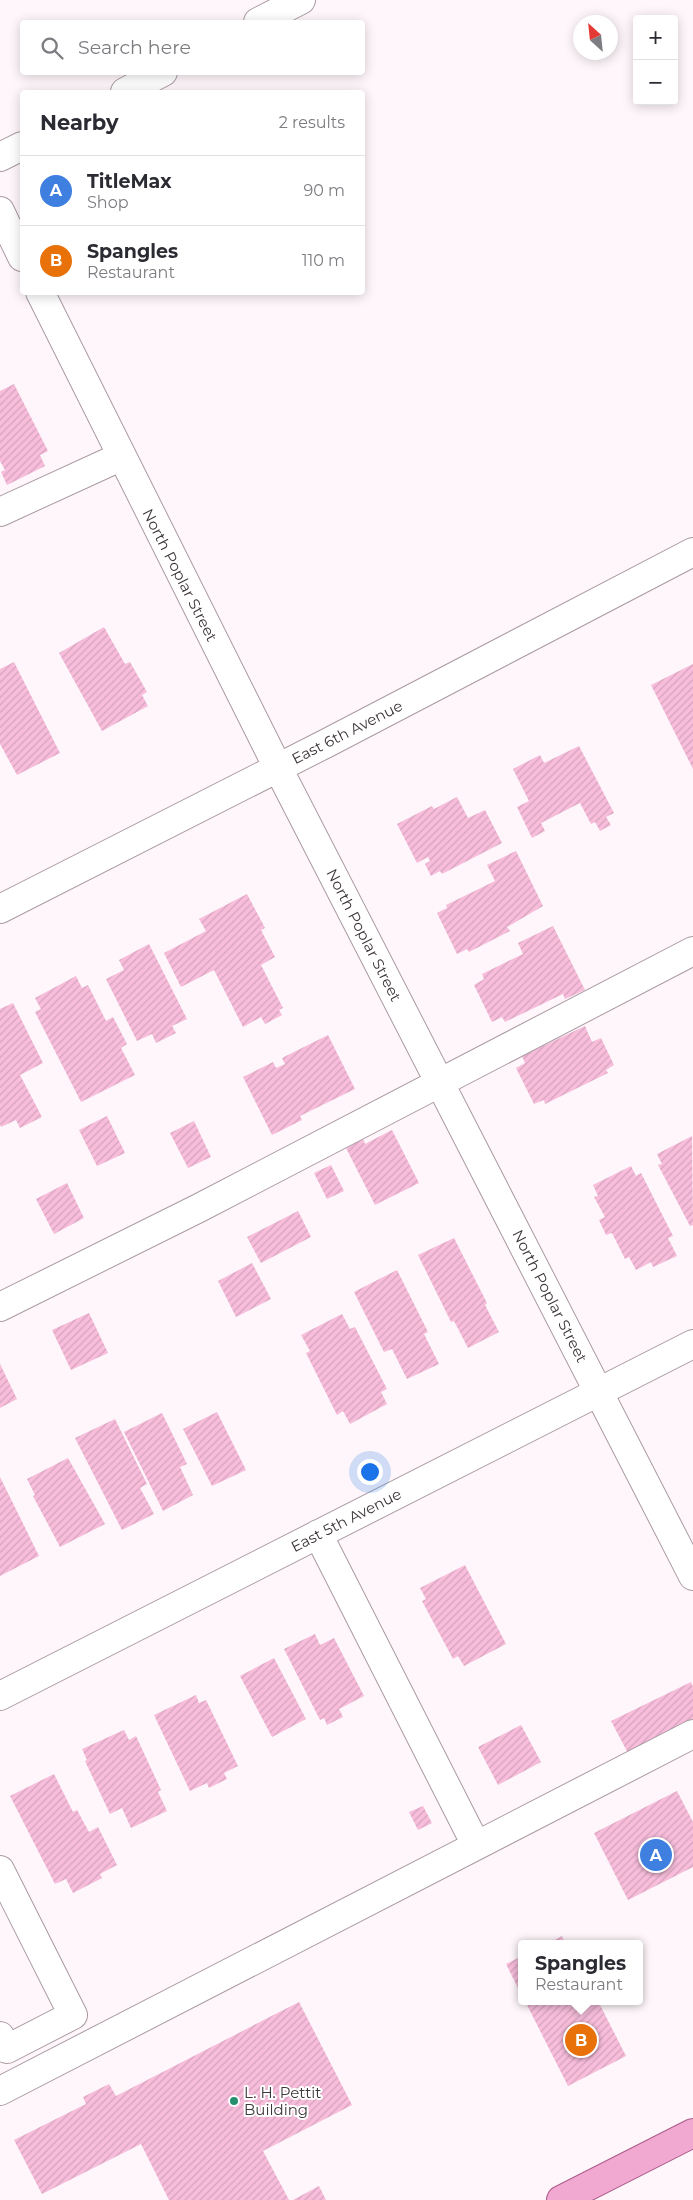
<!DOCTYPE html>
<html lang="en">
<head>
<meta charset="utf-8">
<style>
  :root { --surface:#fff; --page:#f2f2f3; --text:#2b2b33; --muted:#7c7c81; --line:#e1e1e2; --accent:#111827 }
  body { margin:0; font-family:Montserrat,sans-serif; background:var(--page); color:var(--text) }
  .controls { position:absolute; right:15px; top:15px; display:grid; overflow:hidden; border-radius:5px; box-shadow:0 2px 12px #0003 }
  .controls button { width:45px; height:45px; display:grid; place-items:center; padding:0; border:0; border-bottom:1px solid var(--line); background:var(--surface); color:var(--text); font:25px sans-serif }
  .compass { position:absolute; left:573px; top:15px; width:45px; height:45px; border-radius:50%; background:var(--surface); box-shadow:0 2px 12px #0003; rotate:333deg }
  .you { position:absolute; left:369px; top:1471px; width:18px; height:18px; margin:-12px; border:4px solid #fff; border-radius:50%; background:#1a73e8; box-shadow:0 0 0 8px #1a73e833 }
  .badge { display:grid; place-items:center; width:32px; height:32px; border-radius:50%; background:var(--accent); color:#fff; font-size:16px; font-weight:700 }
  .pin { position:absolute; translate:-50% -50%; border:2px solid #fff; box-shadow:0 1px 5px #0006 }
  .popup { position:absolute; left:518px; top:1940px; width:125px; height:65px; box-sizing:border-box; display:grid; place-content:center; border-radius:5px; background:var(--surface); filter:drop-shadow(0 1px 4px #0005); font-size:16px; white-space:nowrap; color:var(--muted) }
  .popup b { font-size:19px; color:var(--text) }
  .popup::after { content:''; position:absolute; left:50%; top:100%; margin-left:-10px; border:10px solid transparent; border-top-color:var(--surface) }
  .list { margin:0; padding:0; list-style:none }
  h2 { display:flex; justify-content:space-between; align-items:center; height:65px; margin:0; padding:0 20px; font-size:21px }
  h2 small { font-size:16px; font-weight:400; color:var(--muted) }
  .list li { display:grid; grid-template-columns:32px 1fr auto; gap:15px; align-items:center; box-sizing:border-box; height:70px; padding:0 20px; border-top:1px solid var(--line) }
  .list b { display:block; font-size:19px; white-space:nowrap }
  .list p { margin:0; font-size:16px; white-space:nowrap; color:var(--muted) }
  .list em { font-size:16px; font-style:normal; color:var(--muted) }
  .icon { flex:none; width:28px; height:28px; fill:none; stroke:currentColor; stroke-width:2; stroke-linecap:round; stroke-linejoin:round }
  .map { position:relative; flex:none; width:693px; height:2200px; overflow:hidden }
  .search { position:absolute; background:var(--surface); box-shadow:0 2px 12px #0003; left:20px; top:20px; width:345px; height:55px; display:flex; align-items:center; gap:12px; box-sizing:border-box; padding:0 18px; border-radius:5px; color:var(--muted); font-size:19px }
  .panel { position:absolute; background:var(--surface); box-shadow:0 2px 12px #0003; left:20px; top:90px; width:345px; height:205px; border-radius:5px }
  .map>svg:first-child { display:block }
</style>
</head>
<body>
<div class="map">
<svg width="693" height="2200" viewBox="0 0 693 2200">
  <defs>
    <pattern id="building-hatch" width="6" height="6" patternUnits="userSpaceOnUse" patternTransform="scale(1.25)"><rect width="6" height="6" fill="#f7bddb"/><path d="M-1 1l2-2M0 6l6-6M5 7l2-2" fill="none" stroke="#d5a3bd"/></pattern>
  </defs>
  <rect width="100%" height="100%" fill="#fef6fa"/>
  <path fill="url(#building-hatch)" d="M14,384L48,451L40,455L45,466L7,485L1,472L5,470L0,461V391Z
    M104,627L125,664L130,662L147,692L142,695L148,706L102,731L59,653Z
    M14,662L60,753L17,775L0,744V669Z
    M693,664V769L651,685Z
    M579,746L614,813L606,817L611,825L600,831L595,822L591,824L580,803L541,823L545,831L532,838L517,807L529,801L513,769L540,755L544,763Z
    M457,797L468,818L485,810L502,843L442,874L440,871L431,876L425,864L430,861L428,857L417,863L397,824L432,806L434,809Z
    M516,851L543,906L507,927L510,931L469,952L467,949L457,954L437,913L447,908L446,905L495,881L487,865Z
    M247,894L265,928L261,930L275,957L261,965L283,1008L279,1010L282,1015L265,1024L261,1017L243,1027L214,970L181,987L164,953L206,931L199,919Z
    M553,926L585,990L565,999L563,994L505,1022L502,1017L492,1022L474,985L484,979L482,974L523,954L518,943Z
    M149,944L187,1019L172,1026L176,1033L156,1043L152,1034L137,1041L106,979L124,970L119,960Z
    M76,976L82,988L88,985L106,1021L113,1017L127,1044L121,1048L135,1075L81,1102L35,1012L41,1009L35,998Z
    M13,1003L43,1063L20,1075L42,1117L20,1128L16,1120L1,1127L0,1124V1009Z
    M585,1026L592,1042L601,1038L614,1065L606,1070L608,1073L545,1104L544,1100L534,1104L516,1068L525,1063L522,1056Z
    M328,1035L355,1089L300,1116L302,1120L272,1135L243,1077L273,1062L276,1068L285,1064L282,1058Z
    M107,1116L125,1153L97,1166L79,1130Z
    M194,1121L211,1157L188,1168L170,1133Z
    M392,1130L419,1183L375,1205L346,1148L363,1139L365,1144Z
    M692,1136L693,1225L690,1226L658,1165L662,1164L657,1154Z
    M331,1165L344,1191L327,1199L314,1173Z
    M631,1166L636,1176L641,1173L673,1236L668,1238L677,1256L653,1267L651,1262L636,1270L629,1257L625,1259L612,1233L606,1235L599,1220L605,1217L594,1197L598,1196L593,1185Z
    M67,1183L84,1218L54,1234L36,1199Z
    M298,1211L311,1237L261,1263L247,1237Z
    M454,1238L487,1303L485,1305L499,1332L468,1348L454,1321L451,1322L418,1255Z
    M252,1263L271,1299L236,1317L218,1281Z
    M397,1270L428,1332L424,1334L439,1364L407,1379L392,1349L384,1352L354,1292Z
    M89,1313L108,1353L71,1370L52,1330Z
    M342,1314L350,1329L355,1327L387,1389L381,1392L387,1404L350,1424L343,1411L337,1415L306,1353L310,1351L301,1335Z
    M0,1364L17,1399L0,1408Z
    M217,1412L246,1470L212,1486L183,1429Z
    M162,1413L187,1464L180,1467L193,1495L163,1511L124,1432Z
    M115,1419L147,1484L140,1488L154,1514L122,1530L75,1438Z
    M68,1458L105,1524L60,1547L33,1496L35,1495L27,1479Z
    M0,1477L39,1556L0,1576Z
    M465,1565L506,1644L464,1666L458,1656L453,1659L422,1601L426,1599L420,1588Z
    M315,1634L320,1645L334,1638L364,1696L339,1709L343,1717L327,1725L324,1718L320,1720L284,1649Z
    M274,1658L306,1719L272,1737L240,1676Z
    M691,1682L693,1687V1723L629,1755L611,1721Z
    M196,1695L199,1703L206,1700L238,1766L224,1773L227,1779L209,1788L207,1783L190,1791L154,1715Z
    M521,1725L541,1762L498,1785L478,1747Z
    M124,1730L129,1740L136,1736L161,1790L158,1792L167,1811L131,1828L122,1808L110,1814L85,1761L87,1760L82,1749Z
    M54,1774L73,1812L77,1810L89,1832L98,1827L117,1865L100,1874L102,1878L73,1893L66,1879L55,1884L10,1796Z
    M677,1791L693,1822V1867L628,1900L594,1833Z
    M423,1806L432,1823L418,1830L409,1812Z
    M562,1936L566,1944H547Z
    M522,1956V1996L506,1964Z
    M525,2001H598L626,2056L568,2086Z
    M299,2002L352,2105L263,2151L289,2200H169L141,2144L42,2194L14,2140L86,2104L83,2097L109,2084L116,2096Z
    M319,2186L326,2200H293Z"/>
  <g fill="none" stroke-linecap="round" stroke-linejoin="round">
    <defs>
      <path id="minor" d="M258,22L301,0
        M125,92L163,72
        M0,157L22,146
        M0,211L22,257
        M40,292L278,768L693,1576
        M0,512L120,457
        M0,909L327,743L693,552
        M0,1307L199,1208L693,951
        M318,1534L476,1845
        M0,1696L693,1344
        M0,1870L73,2015L7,2049L0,2036
        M0,2091L693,1734"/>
      <path id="major" d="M561,2200L693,2133"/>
    </defs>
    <use href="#minor" stroke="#aa9aa2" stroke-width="30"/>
    <use href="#major" stroke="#ac5b89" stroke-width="30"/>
    <use href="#minor" stroke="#fff" stroke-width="28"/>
    <use href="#major" stroke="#f1a9d2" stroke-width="28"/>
  </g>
  <circle fill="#258f6d" stroke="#fff" stroke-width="2" cx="234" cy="2101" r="5"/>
  <g text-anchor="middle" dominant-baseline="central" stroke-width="4" stroke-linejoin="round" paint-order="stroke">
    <g font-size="15" fill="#3e373a" stroke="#fff">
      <text transform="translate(180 575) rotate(63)">North Poplar Street</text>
      <text transform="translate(347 732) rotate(-27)">East 6th Avenue</text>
      <text transform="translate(364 935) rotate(63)">North Poplar Street</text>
      <text transform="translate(550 1296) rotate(63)">North Poplar Street</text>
      <text transform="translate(346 1520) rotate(-27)">East 5th Avenue</text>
    </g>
    <g font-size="15" fill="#3e373a" stroke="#fff" text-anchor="start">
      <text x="244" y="2092">L. H. Pettit<tspan x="244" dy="17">Building</tspan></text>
    </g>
  </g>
</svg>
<div class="controls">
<button>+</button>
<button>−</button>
</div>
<svg class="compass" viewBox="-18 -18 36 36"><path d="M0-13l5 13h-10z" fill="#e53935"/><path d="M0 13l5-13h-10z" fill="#7c7c81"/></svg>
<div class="you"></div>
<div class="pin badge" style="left:656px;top:1855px;background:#3f7fe0">A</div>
<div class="pin badge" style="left:581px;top:2040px;background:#e8710a">B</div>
<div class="popup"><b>Spangles</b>Restaurant</div>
<div class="search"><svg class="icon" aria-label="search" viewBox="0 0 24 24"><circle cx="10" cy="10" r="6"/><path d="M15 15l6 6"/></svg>Search here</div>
<section class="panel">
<h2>Nearby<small>2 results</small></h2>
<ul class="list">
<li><span class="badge" style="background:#3f7fe0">A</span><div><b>TitleMax</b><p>Shop</p></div><em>90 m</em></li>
<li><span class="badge" style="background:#e8710a">B</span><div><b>Spangles</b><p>Restaurant</p></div><em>110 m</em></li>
</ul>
</section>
</div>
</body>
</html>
